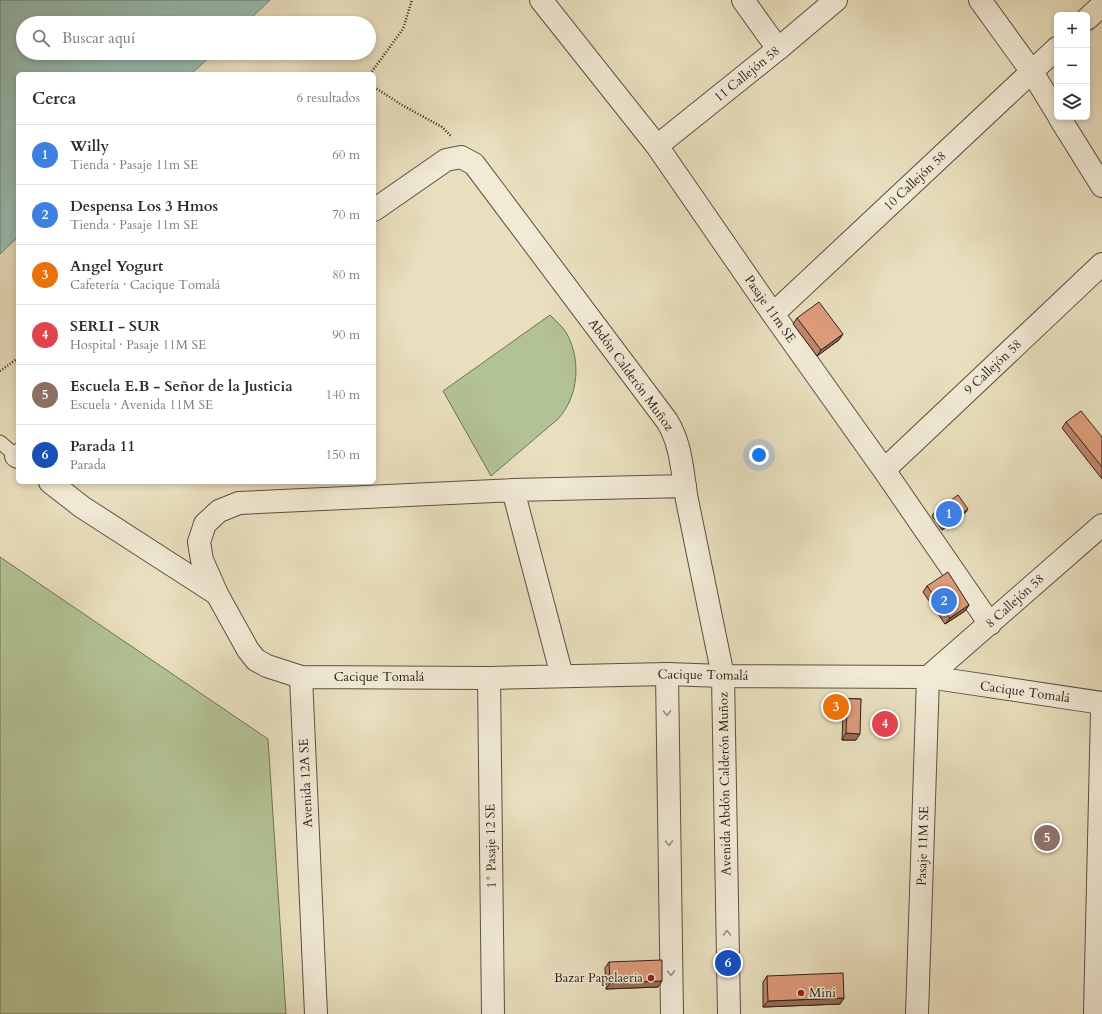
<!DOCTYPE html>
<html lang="es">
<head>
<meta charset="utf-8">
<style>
  :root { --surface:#fff; --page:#f2f2f3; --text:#2b2b33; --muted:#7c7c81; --line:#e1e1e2; --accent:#8f2418 }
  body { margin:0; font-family:Cardo,serif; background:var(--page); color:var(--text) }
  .controls { position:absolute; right:12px; top:12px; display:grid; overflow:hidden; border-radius:6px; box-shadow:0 2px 6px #0003 }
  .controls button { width:36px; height:36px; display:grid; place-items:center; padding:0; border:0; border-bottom:1px solid var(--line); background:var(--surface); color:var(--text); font:20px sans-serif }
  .you { position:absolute; left:759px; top:455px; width:14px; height:14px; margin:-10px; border:3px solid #fff; border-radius:50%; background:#1a73e8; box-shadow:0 0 0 6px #1a73e833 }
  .badge { display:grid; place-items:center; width:26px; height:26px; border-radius:50%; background:var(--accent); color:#fff; font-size:13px; font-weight:700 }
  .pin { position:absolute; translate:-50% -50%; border:2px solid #fff; box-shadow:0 1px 4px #0006 }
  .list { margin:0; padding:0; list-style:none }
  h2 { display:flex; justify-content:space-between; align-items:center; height:52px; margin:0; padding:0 16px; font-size:17px }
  h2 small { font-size:13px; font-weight:400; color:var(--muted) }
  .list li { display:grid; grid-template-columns:26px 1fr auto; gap:12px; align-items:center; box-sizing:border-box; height:60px; padding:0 16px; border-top:1px solid var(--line) }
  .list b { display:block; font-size:15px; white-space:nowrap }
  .list p { margin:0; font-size:13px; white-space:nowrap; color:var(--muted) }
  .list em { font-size:13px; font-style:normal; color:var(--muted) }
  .icon { flex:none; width:22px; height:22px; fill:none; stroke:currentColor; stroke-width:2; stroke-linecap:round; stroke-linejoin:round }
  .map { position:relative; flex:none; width:1102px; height:1014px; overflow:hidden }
  .search { position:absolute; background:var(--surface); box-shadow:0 2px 6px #0003; left:16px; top:16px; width:360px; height:44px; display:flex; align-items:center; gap:10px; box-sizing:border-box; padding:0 14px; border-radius:22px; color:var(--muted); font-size:15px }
  .panel { position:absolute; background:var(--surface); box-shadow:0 2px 6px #0003; left:16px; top:72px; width:360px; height:412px; border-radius:6px }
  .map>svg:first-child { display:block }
</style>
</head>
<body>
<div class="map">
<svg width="1102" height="1014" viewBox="0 0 1102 1014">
  <rect width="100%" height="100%" fill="#e9dfbe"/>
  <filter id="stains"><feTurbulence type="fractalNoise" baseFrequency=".005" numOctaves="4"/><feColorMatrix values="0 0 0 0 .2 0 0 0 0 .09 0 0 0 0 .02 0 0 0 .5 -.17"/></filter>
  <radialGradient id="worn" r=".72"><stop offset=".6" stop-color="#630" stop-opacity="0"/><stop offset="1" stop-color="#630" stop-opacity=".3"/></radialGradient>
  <path fill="#b3c294" stroke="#707258" d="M550,315C556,321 563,327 567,334C581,360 579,396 558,419L491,476L443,391Z
    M0,557L268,739L286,1014H0Z"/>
  <path fill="#97bdb2" stroke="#6d7f76" d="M0,0H270L246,23H23V53H214L191,74H18V237L0,254Z"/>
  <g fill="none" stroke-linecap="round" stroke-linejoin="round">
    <defs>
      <path id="service" d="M0,442L16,456"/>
      <path id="minor" d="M541,0L657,146L773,314L884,470L990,624
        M743,0L778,49
        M980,0L1032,72L1057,113
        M1087,19L1102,5
        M1059,117L1102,186
        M657,146L778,49L836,0
        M374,210L446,160L461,157L474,164L667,421C682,445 682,473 687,500C699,559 711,617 723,676
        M773,314L1057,48
        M18,455L16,456L18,457
        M884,470L1102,264
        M50,482L82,507L217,594
        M513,490L562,676
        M667,674L489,678L301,677L267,666L256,660L248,650L217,594L202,560L199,542L205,524L219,511L239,503L513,490L685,486
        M301,677L316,1014
        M489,678L493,1014
        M917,1014L928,677L1102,525
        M1095,1014L1102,711"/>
      <path id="tertiary" d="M723,676L729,1014
        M672,1014L667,674L723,676L928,677L1102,703"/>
    </defs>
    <use href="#service" stroke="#5c5144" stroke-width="15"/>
    <use href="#minor" stroke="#5c5144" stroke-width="24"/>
    <use href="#tertiary" stroke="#5c5144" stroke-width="24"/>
    <path stroke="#2d221c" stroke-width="2.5" stroke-dasharray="1 2" stroke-linecap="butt" d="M370,74L403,29L412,0
      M374,87L402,105L442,127L451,136
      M0,371L18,358"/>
    <use href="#service" stroke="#f1ead5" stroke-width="13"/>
    <use href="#minor" stroke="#f1ead5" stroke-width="22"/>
    <use href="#tertiary" stroke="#f1ead5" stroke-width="22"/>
  </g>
  <path fill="#bf856a" stroke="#2d221c" d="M797,318L839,340L817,356L793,324Z
    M1066,422L1102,437V479L1062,428Z
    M966,512L942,530L932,516L934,513Z
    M927,586L969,605L965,611L945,624L923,592Z
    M832,698L861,699L856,740H842L843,714L827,713L828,704Z
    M609,962L658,987L606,989L605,968Z
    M767,976L844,998L840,1004L763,1007V982Z"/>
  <path fill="#9b6c56" stroke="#2d221c" d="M843,334L839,340L817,356L821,350Z
    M968,509L966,512L942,530L944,527Z
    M969,605L965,611L945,624L950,618Z
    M832,707L847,708L843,714L827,713Z
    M846,733L860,734L856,740H842Z
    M662,981L658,987L606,989L610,983Z
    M844,998L840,1004L763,1007L768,1001Z"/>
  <path fill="#de9b7b" stroke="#2d221c" d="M819,302L843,334L821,350L797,318Z
    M1081,411L1102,437V467L1066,422Z
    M958,495L968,509L944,527L934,513Z
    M948,572L969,605L950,618L927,586Z
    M832,698L861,699L860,734L846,733L847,708L832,707Z
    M662,960V981L610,983L609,962Z
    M843,973L844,998L768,1001L767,976Z"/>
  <defs><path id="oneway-chevron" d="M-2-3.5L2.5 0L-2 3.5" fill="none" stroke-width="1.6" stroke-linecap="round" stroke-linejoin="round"/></defs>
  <g stroke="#999082">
    <use href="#oneway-chevron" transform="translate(667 713) rotate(89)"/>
    <use href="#oneway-chevron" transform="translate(669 843) rotate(89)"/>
    <use href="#oneway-chevron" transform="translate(727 933) rotate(-91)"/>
    <use href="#oneway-chevron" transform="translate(671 973) rotate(89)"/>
  </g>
  <g fill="#8f2418" stroke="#f1ead5" stroke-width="1.5">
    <circle cx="651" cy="978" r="4"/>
    <circle cx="801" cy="993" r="4"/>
  </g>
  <g text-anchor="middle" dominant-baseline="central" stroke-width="3" stroke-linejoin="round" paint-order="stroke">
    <g font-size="13" fill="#2d221c" stroke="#f1ead5">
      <text transform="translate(747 74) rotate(-39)">11 Callejón 58</text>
      <text transform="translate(915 181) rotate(-43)">10 Callejón 58</text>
      <text transform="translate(770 309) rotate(55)">Pasaje 11m SE</text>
      <text transform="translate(993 367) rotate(-43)">9 Callejón 58</text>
      <text transform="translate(631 375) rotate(54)">Abdón Calderón Muñoz</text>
      <text transform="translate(1015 601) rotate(-42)">8 Callejón 58</text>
      <text transform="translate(703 675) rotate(1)">Cacique Tomalá</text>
      <text x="379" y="677">Cacique Tomalá</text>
      <text transform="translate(1025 692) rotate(8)">Cacique Tomalá</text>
      <text transform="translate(306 783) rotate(-93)">Avenida 12A SE</text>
      <text transform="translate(725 784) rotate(-91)">Avenida Abdón Calderón Muñoz</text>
      <text transform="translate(491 846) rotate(-91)">1° Pasaje 12 SE</text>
      <text transform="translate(923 846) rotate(-88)">Pasaje 11M SE</text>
    </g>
    <g font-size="13" fill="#2d221c" stroke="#f1ead5" text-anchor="end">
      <text x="643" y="978">Bazar Papelaeria</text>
      <text x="809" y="993" text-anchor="start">Mini</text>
    </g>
  </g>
  <rect width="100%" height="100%" filter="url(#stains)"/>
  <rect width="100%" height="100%" fill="url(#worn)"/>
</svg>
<div class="controls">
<button>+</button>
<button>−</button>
<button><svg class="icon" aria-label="layers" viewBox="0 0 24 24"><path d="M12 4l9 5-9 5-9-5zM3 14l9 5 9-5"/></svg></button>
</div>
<div class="you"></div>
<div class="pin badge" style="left:949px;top:514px;background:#3f7fe0">1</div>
<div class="pin badge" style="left:944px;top:601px;background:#3f7fe0">2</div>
<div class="pin badge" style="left:836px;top:707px;background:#e8710a">3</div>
<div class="pin badge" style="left:885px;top:724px;background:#e0444e">4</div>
<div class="pin badge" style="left:1047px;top:838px;background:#8d6e63">5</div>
<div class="pin badge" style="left:728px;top:963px;background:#1a4fb4">6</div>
<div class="search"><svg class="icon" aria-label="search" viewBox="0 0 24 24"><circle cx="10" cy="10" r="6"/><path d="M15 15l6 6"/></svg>Buscar aquí</div>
<section class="panel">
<h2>Cerca<small>6 resultados</small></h2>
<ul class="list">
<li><span class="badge" style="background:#3f7fe0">1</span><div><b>Willy</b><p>Tienda · Pasaje 11m SE</p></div><em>60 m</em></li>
<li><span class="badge" style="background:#3f7fe0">2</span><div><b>Despensa Los 3 Hmos</b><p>Tienda · Pasaje 11m SE</p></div><em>70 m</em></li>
<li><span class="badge" style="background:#e8710a">3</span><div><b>Angel Yogurt</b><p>Cafetería · Cacique Tomalá</p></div><em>80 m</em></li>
<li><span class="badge" style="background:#e0444e">4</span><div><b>SERLI - SUR</b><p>Hospital · Pasaje 11M SE</p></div><em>90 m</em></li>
<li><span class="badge" style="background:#8d6e63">5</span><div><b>Escuela E.B - Señor de la Justicia</b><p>Escuela · Avenida 11M SE</p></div><em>140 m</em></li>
<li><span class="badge" style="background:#1a4fb4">6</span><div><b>Parada 11</b><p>Parada</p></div><em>150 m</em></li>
</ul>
</section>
</div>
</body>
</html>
